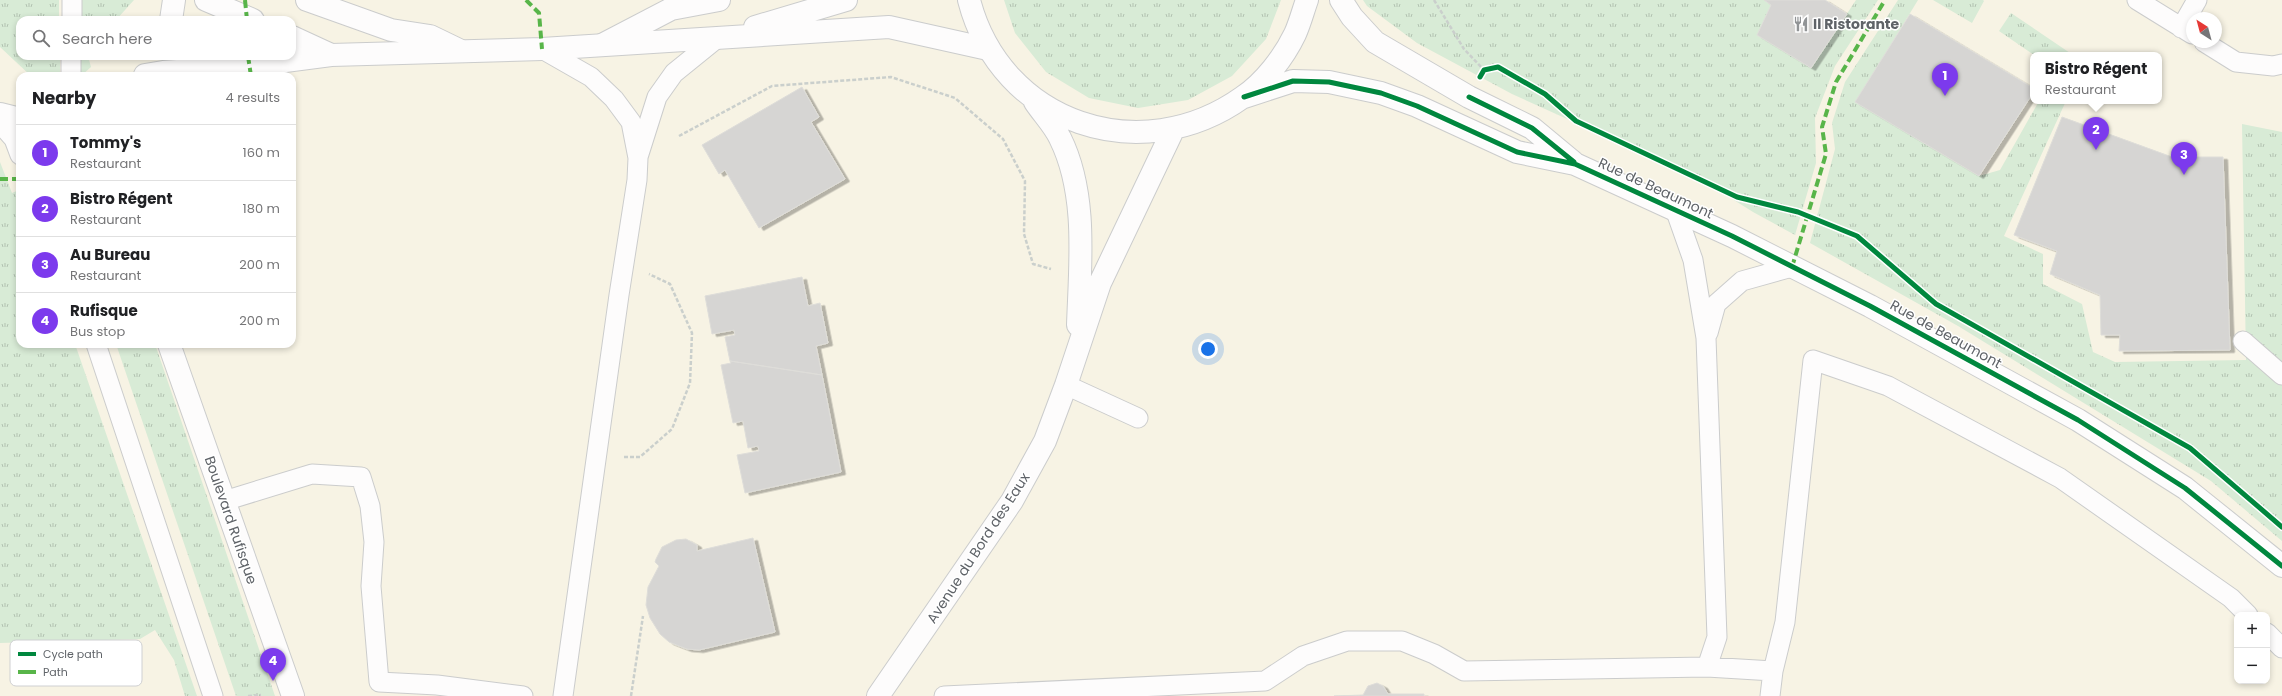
<!DOCTYPE html>
<html lang="en">
<head>
<meta charset="utf-8">
<style>
  :root { --surface:#fff; --page:#f2f2f2; --text:#202124; --muted:#757577; --line:#e0e0e0; --accent:#7c3aed }
  body { margin:0; font-family:Poppins,sans-serif; background:var(--page); color:var(--text) }
  .controls { position:absolute; right:12px; bottom:12px; display:grid; overflow:hidden; border-radius:8px; box-shadow:0 2px 6px #0003 }
  .controls button { width:36px; height:36px; display:grid; place-items:center; padding:0; border:0; border-bottom:1px solid var(--line); background:var(--surface); color:var(--text); font:20px sans-serif }
  .compass { position:absolute; left:2186px; top:12px; width:36px; height:36px; border-radius:50%; background:var(--surface); box-shadow:0 2px 6px #0003; rotate:324deg }
  .you { position:absolute; left:1208px; top:349px; width:14px; height:14px; margin:-10px; border:3px solid #fff; border-radius:50%; background:#1a73e8; box-shadow:0 0 0 6px #1a73e833 }
  .badge { display:grid; place-items:center; width:26px; height:26px; border-radius:50%; background:var(--accent); color:#fff; font-size:13px; font-weight:700 }
  .pin { position:absolute; translate:-50% -33px; filter:drop-shadow(0 1px 2px #0008) }
  .pin::after { content:''; position:absolute; top:21px; width:14px; height:12px; background:inherit; clip-path:polygon(0 0,100% 0,50% 100%) }
  .popup { position:absolute; left:2030px; top:52px; width:132px; height:52px; box-sizing:border-box; display:grid; place-content:center; border-radius:8px; background:var(--surface); filter:drop-shadow(0 1px 3px #0005); font-size:13px; white-space:nowrap; color:var(--muted) }
  .popup b { font-size:15px; color:var(--text) }
  .popup::after { content:''; position:absolute; left:50%; top:100%; margin-left:-8px; border:8px solid transparent; border-top-color:var(--surface) }
  .list { margin:0; padding:0; list-style:none }
  h2 { display:flex; justify-content:space-between; align-items:center; height:52px; margin:0; padding:0 16px; font-size:17px }
  h2 small { font-size:13px; font-weight:400; color:var(--muted) }
  .list li { display:grid; grid-template-columns:26px 1fr auto; gap:12px; align-items:center; box-sizing:border-box; height:56px; padding:0 16px; border-top:1px solid var(--line) }
  .list b { display:block; font-size:15px; white-space:nowrap }
  .list p { margin:0; font-size:13px; white-space:nowrap; color:var(--muted) }
  .list em { font-size:13px; font-style:normal; color:var(--muted) }
  .icon { flex:none; width:22px; height:22px; fill:none; stroke:currentColor; stroke-width:2; stroke-linecap:round; stroke-linejoin:round }
  .map { position:relative; flex:none; width:2282px; height:696px; overflow:hidden }
  .search { position:absolute; background:var(--surface); box-shadow:0 2px 6px #0003; left:16px; top:16px; width:280px; height:44px; display:flex; align-items:center; gap:10px; box-sizing:border-box; padding:0 14px; border-radius:12px; color:var(--muted); font-size:15px }
  .panel { position:absolute; background:var(--surface); box-shadow:0 2px 6px #0003; left:16px; top:72px; width:280px; height:276px; border-radius:12px }
  .map>svg:first-child { display:block }
</style>
</head>
<body>
<div class="map">
<svg width="2282" height="696" viewBox="0 0 2282 696">
  <defs>
    <pattern id="grass-tufts" width="24" height="20" patternUnits="userSpaceOnUse"><rect width="24" height="20" fill="#d8ebd6"/><path d="M3 7l-1-3M5 7V3M7 7l1-3M15 17l-1-3M17 17v-4M19 17l1-3" fill="none" stroke="#b2c2b1"/></pattern>
    <filter id="shadow"><feDropShadow dx="4.5" dy="2.5" stdDeviation="0" flood-color="#0004"/></filter>
  </defs>
  <rect width="100%" height="100%" fill="#efeeea"/>
  <path fill="#f7f3e4" fill-rule="evenodd" d="M0,0H2282V696H0ZM2192,18H2216V42H2192ZM20,20H292V56H20ZM2033,55H2159V101H2033ZM20,76H292V344H20ZM2237,615H2267V681H2237Z"/>
  <path fill="url(#grass-tufts)" d="M0,0H59V20H20V56H60V76H31L0,47Z
    M79,0H134L116,20H80Z
    M1004,0H1281L1266,39L1232,76L1188,100L1138,108L1089,98L1046,72L1015,33Z
    M1363,0H1764L1771,5L1757,35L1811,68L1856,0H1878L1835,66L1815,118L1816,163L1795,235L1753,212L1702,180L1512,94L1417,43L1367,6Z
    M1898,0H1918L1856,102L1979,176L2000,170L2039,101H2066L2004,236L2043,254V284L2082,304L2093,352L2115,362L2246,360L2242,124L2282,132V541L2211,481L1958,326L1810,243L1835,149L1832,123L1845,82Z
    M1933,0H1983L1984,1L1972,23Z
    M2011,13L2073,55H2034L1999,31Z
    M80,56H88L91,67L81,76Z
    M0,162L12,193L19,190L20,192V344H75L197,696H185L174,660L155,630L140,639L0,643Z
    M116,344H155L275,696H236Z"/>
  <path fill="#d6d5d3" stroke="#deddd9" filter="url(#shadow)" d="M1764,0H1825L1847,14L1811,68L1757,35L1771,5Z
    M1910,14L2033,88V93L1979,176L1855,102Z
    M802,87L819,117L811,122L845,179L759,228L725,170L719,174L702,145Z
    M2062,117L2172,157H2223L2230,350L2119,351L2120,335H2101L2100,295L2050,274L2057,251L2014,235Z
    M802,277L808,306L820,303L828,343L816,346L822,375L730,361L725,337L735,335L734,330L712,334L705,296Z
    M730,361L822,375L841,472L745,493L737,455L759,451L758,446L748,448L743,421L733,423L721,365L731,363Z
    M753,538L775,632L699,650L687,649L669,642L660,634L650,618L646,605L648,587L659,566L655,562L656,559L662,547L676,540L686,539L697,545V551Z
    M1377,683L1383,686L1388,694H1424V696H1334L1363,695L1368,686Z"/>
  <g fill="none" stroke-linecap="round" stroke-linejoin="round">
    <defs>
      <path id="service" d="M2137,0L2192,34
        M72,20V0
        M2181,28L2197,0
        M2204,42L2236,62L2273,66L2282,64
        M542,49L591,77L614,99L631,122L638,158L637,180L619,295L563,696
        M71,76V56
        M0,123L14,139L20,155
        M638,157L657,97L674,73L716,39
        M1675,209L1693,260L1706,338L1717,637L1707,667
        M1708,333L1716,304L1742,281L1792,267
        M2243,341L2282,375
        M96,344L213,696
        M1066,385L1138,418
        M224,501L312,474L361,477L370,506L374,542L371,586L379,682L437,685L523,696
        M2267,633L2282,648
        M944,696L1265,681L1303,656L1347,641H1402L1434,654L1464,671L1707,667L1773,671
        M1770,696L1773,671L1785,622L1813,360L1888,386L2060,478L2231,598L2248,615"/>
      <path id="minor" d="M206,0L253,20
        M307,0L391,30L430,36L461,51
        M171,20L174,0
        M755,27L846,0
        M292,37L331,55
        M145,75L163,72L248,66L331,55L542,49L889,27L988,49
        M0,114L20,119
        M169,344L293,696"/>
      <path id="tertiary" d="M969,0C1001,124 1141,170 1243,97C1264,83 1284,57 1295,34C1300,23 1303,11 1307,0
        M1341,0L1352,17L1375,42L1469,97L1532,128L1573,162
        M602,45L671,9L719,0
        M1244,97L1293,81L1329,82L1381,93L1417,106L1517,152L1575,164L1732,236L1870,306L2078,420L2185,488L2282,566
        M1035,102C1043,114 1054,125 1060,138C1088,194 1080,265 1078,325
        M878,696L1012,501L1045,441L1066,385L1100,283L1173,130"/>
    </defs>
    <use href="#service" stroke="#cbcccc" stroke-width="21"/>
    <use href="#minor" stroke="#cbcccc" stroke-width="24"/>
    <use href="#tertiary" stroke="#cbcccc" stroke-width="24"/>
    <path stroke="#cacfcc" stroke-width="2.5" stroke-dasharray="4 2" stroke-linecap="butt" d="M1434,0L1464,49L1484,70
      M679,136L772,86L891,77L955,98L1003,139L1025,181L1024,234L1033,264L1051,269
      M624,457H640L672,429L690,383L692,333L670,284L649,274
      M248,696L261,695
      M631,696L643,616"/>
    <use href="#service" stroke="#fdfcfc" stroke-width="19"/>
    <use href="#minor" stroke="#fdfcfc" stroke-width="22"/>
    <use href="#tertiary" stroke="#fdfcfc" stroke-width="22"/>
    <path stroke="#58b549" stroke-width="4" stroke-dasharray="8 4" stroke-linecap="butt" d="M245,0L247,20
      M526,0L539,13L542,49
      M248,56L251,76
      M0,179H20
      M1792,267L1826,154L1822,127L1836,82L1885,0"/>
    <defs>
      <path id="cycleway" d="M1480,77L1484,70L1498,67L1545,94L1576,121L1737,197L1798,212L1857,236L1936,304L2190,448L2282,527
        M1244,97L1293,81L1329,82L1381,93L1417,106L1517,152L1575,164L1732,236L1870,306L2078,420L2185,488L2282,566
        M1469,97L1532,128L1574,162"/>
    </defs>
    <use href="#cycleway" stroke="#fff" stroke-width="8"/>
    <use href="#cycleway" stroke="#00873e" stroke-width="5"/>
  </g>
  <defs>
    <symbol id="restaurant-bare" viewBox="-9 -9 18 18"><path d="M-5-6h1v4h1v-4h1v4h1v-4h1v5L-1.5 .5V6h-2V.5L-5-1ZM5-6V6H3V1.5H1.5Q1.5-4 5-6Z" fill="#919496" stroke="#fff" stroke-width="2.5" paint-order="stroke"/></symbol>
  </defs>
  <g fill-rule="evenodd">
    <use href="#restaurant-bare" x="1790" y="13" width="22" height="22"/>
  </g>
  <g text-anchor="middle" dominant-baseline="central" stroke-width="3" stroke-linejoin="round" paint-order="stroke">
    <g font-size="14" font-weight="bold" fill="#5f6368" stroke="#fff" text-anchor="start">
      <text x="1813" y="24">Il Ristorante</text>
    </g>
    <g font-size="14" fill="#5f6368" stroke="#fff">
      <text transform="translate(1656 188) rotate(25)">Rue de Beaumont</text>
      <text transform="translate(1946 334) rotate(29)">Rue de Beaumont</text>
      <text transform="translate(231 520) rotate(71)">Boulevard Rufisque</text>
      <text transform="translate(978 548) rotate(-57)">Avenue du Bord des Eaux</text>
    </g>
  </g>
  <rect x="10" y="640" width="132" height="46" rx="6" fill="#fff" stroke="#cfd0d2" stroke-width="1"/>
  <rect x="18" y="652" width="18" height="4" fill="#00873e"/>
  <rect x="18" y="670" width="18" height="4" fill="#58b549"/>
  <g font-size="11" fill="#5f6368">
    <text x="43" y="658">Cycle path</text>
    <text x="43" y="676">Path</text>
  </g>
</svg>
<div class="controls">
<button>+</button>
<button>−</button>
</div>
<svg class="compass" viewBox="-18 -18 36 36"><path d="M0-13l5 13h-10z" fill="#e53935"/><path d="M0 13l5-13h-10z" fill="#757577"/></svg>
<div class="you"></div>
<div class="pin badge" style="left:1945px;top:96px">1</div>
<div class="pin badge" style="left:2096px;top:150px">2</div>
<div class="popup"><b>Bistro Régent</b>Restaurant</div>
<div class="pin badge" style="left:2184px;top:175px">3</div>
<div class="pin badge" style="left:273px;top:681px">4</div>
<div class="search"><svg class="icon" aria-label="search" viewBox="0 0 24 24"><circle cx="10" cy="10" r="6"/><path d="M15 15l6 6"/></svg>Search here</div>
<section class="panel">
<h2>Nearby<small>4 results</small></h2>
<ul class="list">
<li><span class="badge">1</span><div><b>Tommy's</b><p>Restaurant</p></div><em>160 m</em></li>
<li><span class="badge">2</span><div><b>Bistro Régent</b><p>Restaurant</p></div><em>180 m</em></li>
<li><span class="badge">3</span><div><b>Au Bureau</b><p>Restaurant</p></div><em>200 m</em></li>
<li><span class="badge">4</span><div><b>Rufisque</b><p>Bus stop</p></div><em>200 m</em></li>
</ul>
</section>
</div>
</body>
</html>
